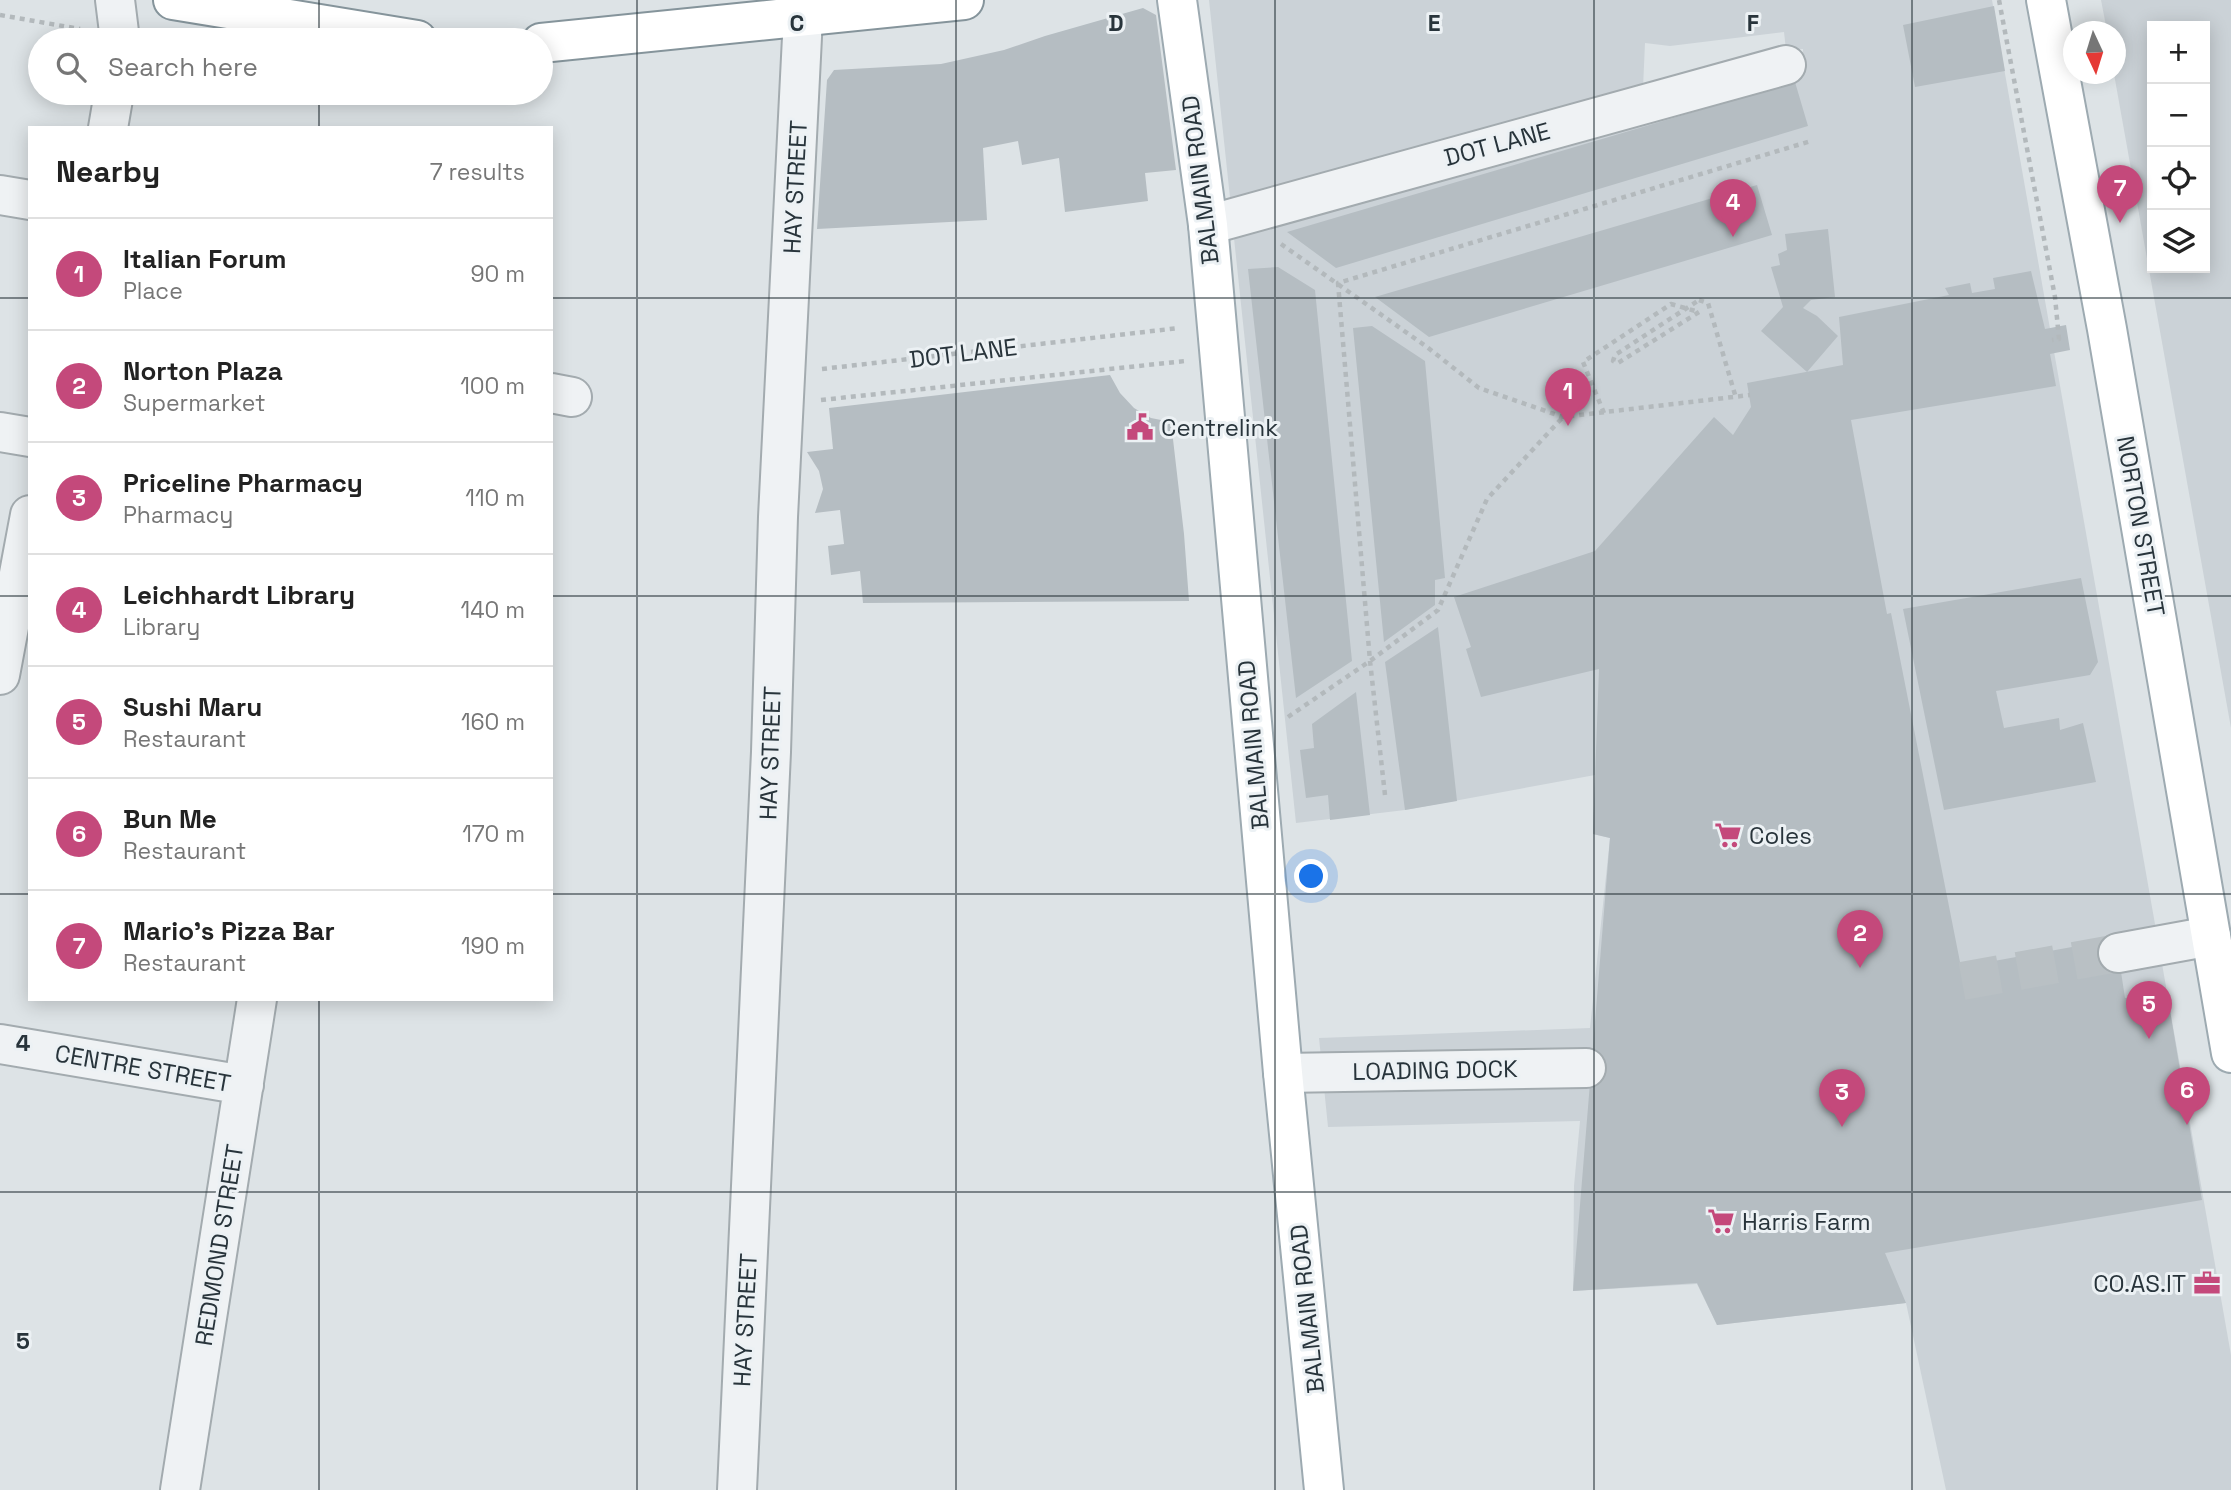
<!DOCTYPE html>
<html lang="en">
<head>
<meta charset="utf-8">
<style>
  :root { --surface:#fff; --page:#f2f2f2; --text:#222; --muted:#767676; --line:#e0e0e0; --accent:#c4497b }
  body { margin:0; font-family:"Space Grotesk",sans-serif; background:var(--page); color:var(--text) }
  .controls { position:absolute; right:21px; top:21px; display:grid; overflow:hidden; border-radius:0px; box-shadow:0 4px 18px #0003 }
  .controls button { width:63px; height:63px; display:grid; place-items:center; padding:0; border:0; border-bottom:2px solid var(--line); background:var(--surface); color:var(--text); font:35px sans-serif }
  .compass { position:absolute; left:2063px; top:21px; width:63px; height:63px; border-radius:50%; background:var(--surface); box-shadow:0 4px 18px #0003; rotate:176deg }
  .you { position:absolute; left:1312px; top:877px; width:24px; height:24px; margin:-18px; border:5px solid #fff; border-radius:50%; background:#1a73e8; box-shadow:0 0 0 10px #1a73e833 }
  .badge { display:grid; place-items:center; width:46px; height:46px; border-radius:50%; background:var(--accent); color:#fff; font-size:23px; font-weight:700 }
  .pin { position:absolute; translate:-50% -58px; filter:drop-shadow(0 2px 4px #0008) }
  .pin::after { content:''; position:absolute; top:37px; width:24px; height:21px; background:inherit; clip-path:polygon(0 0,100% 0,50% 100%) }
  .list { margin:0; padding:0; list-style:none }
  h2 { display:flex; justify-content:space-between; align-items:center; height:91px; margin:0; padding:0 28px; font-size:30px }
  h2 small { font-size:23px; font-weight:400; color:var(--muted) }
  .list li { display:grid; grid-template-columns:46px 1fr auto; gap:21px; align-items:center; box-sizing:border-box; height:112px; padding:0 28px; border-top:2px solid var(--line) }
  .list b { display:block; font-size:26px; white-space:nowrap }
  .list p { margin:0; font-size:23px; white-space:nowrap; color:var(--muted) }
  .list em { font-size:23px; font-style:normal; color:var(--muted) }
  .icon { flex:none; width:38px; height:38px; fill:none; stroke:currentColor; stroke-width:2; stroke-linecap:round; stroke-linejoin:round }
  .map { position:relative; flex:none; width:2231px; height:1490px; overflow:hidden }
  .search { position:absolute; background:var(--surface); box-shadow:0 4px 18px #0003; left:28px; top:28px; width:525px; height:77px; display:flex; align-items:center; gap:18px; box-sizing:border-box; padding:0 24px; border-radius:38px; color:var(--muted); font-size:26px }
  .panel { position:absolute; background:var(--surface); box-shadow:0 4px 18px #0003; left:28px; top:126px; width:525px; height:875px; border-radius:0px }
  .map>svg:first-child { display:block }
</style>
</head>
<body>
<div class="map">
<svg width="2231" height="1490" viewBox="0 0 2231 1490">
  <rect width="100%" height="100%" fill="#dde3e6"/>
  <path fill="#cbd2d7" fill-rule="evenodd" d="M1209,0H1992L2231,1355V1490H1946L1906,1303L1717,1325L1697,1284L1573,1291L1574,1186L1580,1121L1328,1127L1319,1038L1590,1028L1610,838L1593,834L1595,775L1405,810L1296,823L1234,238L1803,73V49L1786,50L1784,32L1670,46L1645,43L1643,88L1231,207Z
    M2101,0H2231V728L2114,74L2116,32L2107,31ZM2152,26H2205V268H2152Z"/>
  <path fill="#b5bdc2" d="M1994,6L2005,71L1915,87L1903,25Z
    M1143,8L1156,15L1176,170L1145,173L1148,201L1065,212L1059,158L1022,165L1018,141L983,148L987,220L817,229L827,80L834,70L941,64L1004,50L1045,36Z
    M1795,82L1808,126L1336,268L1287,232Z
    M1757,185L1772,235L1429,337L1375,297Z
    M1828,229L1835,297L1811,300L1803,308L1817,316L1838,336L1807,372L1761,331L1783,307L1771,267L1780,265L1778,254L1787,250L1785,234Z
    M1278,267L1315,290L1352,661L1296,698L1248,269Z
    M2031,271L2045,329L2066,325L2070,350L2050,354L2056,386L1851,420L1887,614L1891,613L1961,967L2116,939L2125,998L2167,993L2202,1200L1885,1253L1906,1303L1717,1325L1697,1283L1573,1291L1610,838L1593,834L1599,669L1481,697L1466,649L1471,647L1454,597L1595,551L1714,417L1733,435L1751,407L1747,383L1843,365L1839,317L1949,295L1945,288L1970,283L1972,293L1995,289L1993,278Z
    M1372,326L1425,361L1445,578L1435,580V605L1384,642L1353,328Z
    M1110,375L1120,393L1134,408L1151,418L1171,422L1184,534L1189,601L863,603L860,571L831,575L828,546L844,544L840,510L815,513L823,489L819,471L807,452L833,449L829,408Z
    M2081,578L2098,662L2090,675L1996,691L2004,728L2059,718L2060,730L2083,723L2096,782L1944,810L1903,609Z
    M1438,627L1457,801L1405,810L1385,662Z
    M1356,692L1370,815L1330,820L1328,795L1306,798L1300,750L1314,748L1312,724Z"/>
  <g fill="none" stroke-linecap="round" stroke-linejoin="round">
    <path stroke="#b9c0c4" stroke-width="38" stroke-dasharray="38 19" stroke-linecap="butt" d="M1962,981L2118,953"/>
    <defs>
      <path id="minor" d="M115,0L120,40
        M108,128L114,93
        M0,195L30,200
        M1208,225L1786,65
        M551,393L572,397
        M0,432L30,437
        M0,675L30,515
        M2118,953L2211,936
        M0,1044L244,1085
        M1283,1073L1586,1068
        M180,1490L257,999
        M737,1490L771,752L778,517L803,17"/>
      <path id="major" d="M1177,0L1208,225L1283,1073L1324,1490
        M2046,0L2107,329L2231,1053"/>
      <path id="highway" d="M173,0L417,40
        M541,43L964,0"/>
    </defs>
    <use href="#minor" stroke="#a3abaf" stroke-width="42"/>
    <use href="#major" stroke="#9daab1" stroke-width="42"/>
    <use href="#highway" stroke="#85949b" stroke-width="42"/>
    <path stroke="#b3b9bc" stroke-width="4.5" stroke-dasharray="5 5" stroke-linecap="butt" d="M1999,0L2055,297L2059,339L2052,340
      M0,15L80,29
      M1281,244L1427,347L1479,388L1563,417L1750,395
      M1699,300L1708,303L1736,398
      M822,369L1179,328
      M821,400L1185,361
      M1604,413L1583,362L1671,304L1699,312
      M1288,717L1370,661L1438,610L1487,499L1563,417
      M1385,795L1370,661L1338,283L1811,141"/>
    <use href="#minor" stroke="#eff2f4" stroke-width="38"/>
    <use href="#major" stroke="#fff" stroke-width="38"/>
    <use href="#highway" stroke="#fff" stroke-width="38"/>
    <path stroke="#b3b9bc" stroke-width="4.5" stroke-dasharray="5 5" stroke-linecap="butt" d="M1699,312L1618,363L1613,361L1615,355L1699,300"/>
  </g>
  <path fill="none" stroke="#28343b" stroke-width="2" stroke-opacity="0.55" d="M319,0V40M637,0V1490M956,0V1490M1275,0V1490M1594,0V1490M1912,0V1490M319,93V128M0,298H30M551,298H2231M0,596H30M551,596H2231M0,894H30M551,894H2231M319,999V1490M0,1192H2231"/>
  <defs>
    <symbol id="civic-bare" viewBox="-9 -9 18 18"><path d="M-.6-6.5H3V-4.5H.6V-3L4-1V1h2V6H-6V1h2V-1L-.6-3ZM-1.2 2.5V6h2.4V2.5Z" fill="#c4497b" stroke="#ecf1f4" stroke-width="2.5" paint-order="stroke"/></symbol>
    <symbol id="supermarket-bare" viewBox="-9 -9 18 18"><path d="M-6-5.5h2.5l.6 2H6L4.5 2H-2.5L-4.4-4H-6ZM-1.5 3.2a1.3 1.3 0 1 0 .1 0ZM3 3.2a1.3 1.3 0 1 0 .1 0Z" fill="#c4497b" stroke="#ecf1f4" stroke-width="2.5" paint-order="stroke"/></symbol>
    <symbol id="office-bare" viewBox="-9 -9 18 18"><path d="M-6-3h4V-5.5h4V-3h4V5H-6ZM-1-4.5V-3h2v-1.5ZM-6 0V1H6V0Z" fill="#c4497b" stroke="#ecf1f4" stroke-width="2.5" paint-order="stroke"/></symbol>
  </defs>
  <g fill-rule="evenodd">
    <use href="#civic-bare" x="1121" y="408" width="38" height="38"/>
    <use href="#supermarket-bare" x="1709" y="816" width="38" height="38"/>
    <use href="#supermarket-bare" x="1702" y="1202" width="38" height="38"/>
    <use href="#office-bare" x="2188" y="1264" width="38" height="38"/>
  </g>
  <g text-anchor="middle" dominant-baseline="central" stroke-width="6" stroke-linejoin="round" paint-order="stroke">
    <g font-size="24" fill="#28343b" stroke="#ecf1f4">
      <text transform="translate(1497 144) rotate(-15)">DOT LANE</text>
      <text transform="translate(1200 180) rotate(-97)">BALMAIN ROAD</text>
      <text transform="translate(795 187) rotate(-87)">HAY STREET</text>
      <text transform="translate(963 353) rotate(-7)">DOT LANE</text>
      <text transform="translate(2141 526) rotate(80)">NORTON STREET</text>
      <text transform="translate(1253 745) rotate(-95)">BALMAIN ROAD</text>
      <text transform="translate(770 753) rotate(-88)">HAY STREET</text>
      <text transform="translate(143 1068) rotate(10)">CENTRE STREET</text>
      <text transform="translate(1435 1070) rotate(-1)">LOADING DOCK</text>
      <text transform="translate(219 1245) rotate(-81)">REDMOND STREET</text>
      <text transform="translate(1307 1309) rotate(-96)">BALMAIN ROAD</text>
      <text transform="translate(745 1320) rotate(-87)">HAY STREET</text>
    </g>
    <g font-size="24" fill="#28343b" stroke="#ecf1f4" text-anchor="start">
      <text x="1161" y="427">Centrelink</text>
      <text x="1749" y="835">Coles</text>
      <text x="1742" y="1221">Harris Farm</text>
      <text x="2186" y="1283" text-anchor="end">CO.AS.IT</text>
    </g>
  </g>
  <g font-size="23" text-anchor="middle" font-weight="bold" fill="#28343b" stroke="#ecf1f4" stroke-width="6" stroke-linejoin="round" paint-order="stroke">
    <text x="797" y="31">C</text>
    <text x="1116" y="31">D</text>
    <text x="1434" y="31">E</text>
    <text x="1753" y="31">F</text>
    <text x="23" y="1051">4</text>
    <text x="23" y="1349">5</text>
  </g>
</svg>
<div class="controls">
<button>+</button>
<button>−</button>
<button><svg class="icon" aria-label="locate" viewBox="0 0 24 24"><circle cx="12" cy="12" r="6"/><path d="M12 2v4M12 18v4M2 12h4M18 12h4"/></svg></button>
<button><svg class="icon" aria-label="layers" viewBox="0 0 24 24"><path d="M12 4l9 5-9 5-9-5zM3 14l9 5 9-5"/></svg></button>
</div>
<svg class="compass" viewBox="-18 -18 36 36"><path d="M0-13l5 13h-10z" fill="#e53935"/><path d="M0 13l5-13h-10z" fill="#767676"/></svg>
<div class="you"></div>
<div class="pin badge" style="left:1568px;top:426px">1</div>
<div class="pin badge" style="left:1860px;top:968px">2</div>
<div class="pin badge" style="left:1842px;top:1127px">3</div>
<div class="pin badge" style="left:1733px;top:237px">4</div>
<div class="pin badge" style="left:2149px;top:1039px">5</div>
<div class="pin badge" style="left:2187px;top:1125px">6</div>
<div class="pin badge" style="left:2120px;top:223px">7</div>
<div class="search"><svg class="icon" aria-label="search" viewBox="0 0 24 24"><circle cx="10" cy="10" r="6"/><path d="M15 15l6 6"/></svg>Search here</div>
<section class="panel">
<h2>Nearby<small>7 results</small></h2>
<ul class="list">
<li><span class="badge">1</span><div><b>Italian Forum</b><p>Place</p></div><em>90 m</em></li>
<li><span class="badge">2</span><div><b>Norton Plaza</b><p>Supermarket</p></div><em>100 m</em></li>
<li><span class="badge">3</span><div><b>Priceline Pharmacy</b><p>Pharmacy</p></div><em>110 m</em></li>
<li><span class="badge">4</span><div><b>Leichhardt Library</b><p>Library</p></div><em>140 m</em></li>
<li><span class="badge">5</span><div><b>Sushi Maru</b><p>Restaurant</p></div><em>160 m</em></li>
<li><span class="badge">6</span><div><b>Bun Me</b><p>Restaurant</p></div><em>170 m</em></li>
<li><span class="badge">7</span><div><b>Mario's Pizza Bar</b><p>Restaurant</p></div><em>190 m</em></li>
</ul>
</section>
</div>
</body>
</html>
